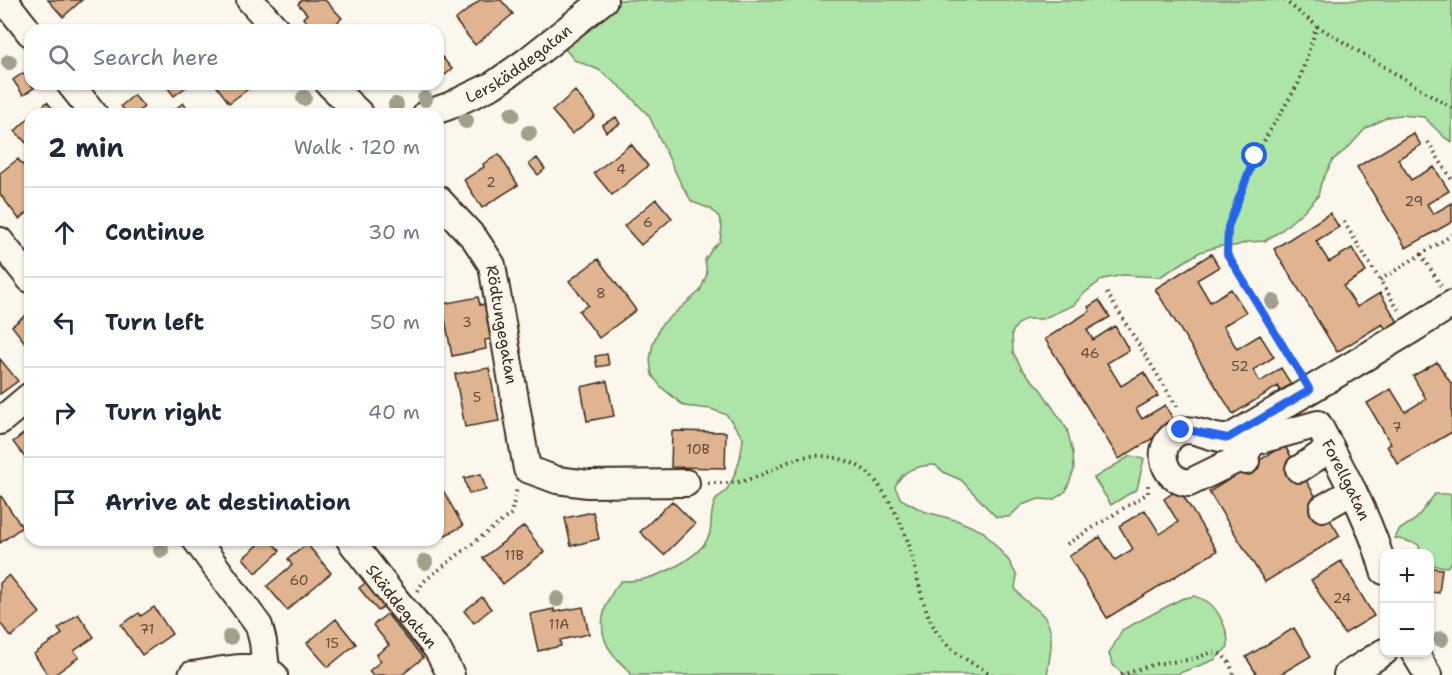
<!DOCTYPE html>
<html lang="en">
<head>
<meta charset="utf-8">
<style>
  :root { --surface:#fff; --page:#f2f2f3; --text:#1f2937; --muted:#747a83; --line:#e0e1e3 }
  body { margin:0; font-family:"Shantell Sans",sans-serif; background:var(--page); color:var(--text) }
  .controls { position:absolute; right:18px; bottom:18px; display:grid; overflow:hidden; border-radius:12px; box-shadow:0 2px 4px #0004 }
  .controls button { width:54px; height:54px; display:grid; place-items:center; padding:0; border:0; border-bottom:2px solid var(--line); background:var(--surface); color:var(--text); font:30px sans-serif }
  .stop { position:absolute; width:18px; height:18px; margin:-14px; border:4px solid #2563eb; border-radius:50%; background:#fff }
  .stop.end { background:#2563eb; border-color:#fff; box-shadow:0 2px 6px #0008 }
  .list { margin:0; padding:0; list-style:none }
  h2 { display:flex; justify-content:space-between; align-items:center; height:78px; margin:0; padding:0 24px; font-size:26px }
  h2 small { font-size:20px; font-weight:400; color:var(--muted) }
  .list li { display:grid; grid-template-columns:39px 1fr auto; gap:18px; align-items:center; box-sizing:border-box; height:90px; padding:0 24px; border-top:2px solid var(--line) }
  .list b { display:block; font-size:22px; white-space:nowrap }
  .list em { font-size:20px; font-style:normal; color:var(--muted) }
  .icon { flex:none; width:33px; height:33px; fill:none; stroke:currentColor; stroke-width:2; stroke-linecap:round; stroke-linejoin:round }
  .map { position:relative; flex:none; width:1452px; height:675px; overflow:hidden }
  .search { position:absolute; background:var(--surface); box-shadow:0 2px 4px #0004; left:24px; top:24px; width:420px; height:66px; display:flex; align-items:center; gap:15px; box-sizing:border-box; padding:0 21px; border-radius:18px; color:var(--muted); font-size:22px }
  .panel { position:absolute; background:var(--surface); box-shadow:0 2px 4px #0004; left:24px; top:108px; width:420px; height:438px; border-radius:18px }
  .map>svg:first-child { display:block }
</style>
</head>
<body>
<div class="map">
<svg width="1452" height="675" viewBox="0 0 1452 675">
  <rect width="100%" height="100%" fill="#fbf7ec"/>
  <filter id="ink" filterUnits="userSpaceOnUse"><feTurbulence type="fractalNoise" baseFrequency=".0167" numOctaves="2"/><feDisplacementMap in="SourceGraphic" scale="12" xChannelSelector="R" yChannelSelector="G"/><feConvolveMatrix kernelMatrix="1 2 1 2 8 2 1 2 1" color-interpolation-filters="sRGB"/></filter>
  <g filter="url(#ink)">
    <path fill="#ade4a8" stroke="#748763" stroke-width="1.5" d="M617,0H1452V142L1445,138L1424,117L1400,115L1388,117L1366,128L1349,147L1333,160L1321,183L1318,196L1308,207L1282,230L1265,241L1248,242L1235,246H1220L1200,252L1160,277L1123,275L1103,279L1082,295L1074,305L1042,319H1026L1017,325L1012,333L1013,352L1022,369L1041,390L1067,429L1073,453L1074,470L1066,491L1053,500L1039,499L1022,505L1009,517H996L961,480L945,473L935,465C916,466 903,469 895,487L901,499L923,511L959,521L984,532L1009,561L1017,576L1015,588C1024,602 1027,601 1039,611C1058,628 1050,653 1047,675H632C626,667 618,662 613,654C594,631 603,601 621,581C629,581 637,581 644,579C665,574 705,555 710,532C712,522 710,509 716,500C718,496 723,494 726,491C737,474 741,458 743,438L727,415L711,409L684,406L661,387L652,375L650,360L653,343L661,325L700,291L707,274L705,260L712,249L720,241L722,227L719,217L711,209L692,202L681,184L649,116L624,90L599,70L574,60L562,45Z
      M1130,456L1144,459L1137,489L1111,505L1094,478Z
      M1435,494H1451L1452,562L1447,567L1430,565V554L1416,553L1420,550L1418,544L1395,538L1399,530L1416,519Z
      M1194,596C1199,598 1204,599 1208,602C1220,611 1229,633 1228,647L1214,660L1177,674L1124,675L1113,665L1109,654L1122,630L1181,599Z"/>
    <path fill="#e0b490" stroke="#3b2a1e" stroke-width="1.5" d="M48,0H82L63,17Z
      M302,0H325L342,18L329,30H323L318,25L314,29L303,18L307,14L298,4Z
      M480,0H501L513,14L475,45L455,20Z
      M442,57L452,69L445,75L438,66V60Z
      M23,73L34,88L23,95L13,80Z
      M171,84H190L174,96L167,87Z
      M215,84H255L229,103Z
      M575,91L595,116L572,134L552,111Z
      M134,95L144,107L136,114H127L121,106Z
      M47,102L58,114H34Z
      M183,103L192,114H169Z
      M30,117V147L15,131Z
      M616,117L620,124L606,132L602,125Z
      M1413,133L1421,145L1398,159L1411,180L1434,167L1449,191L1427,204L1433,214L1452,203V222L1406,248L1357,167Z
      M631,144L648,166L612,195L594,173Z
      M499,154L518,185L482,208L464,180L484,167L483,164Z
      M537,158L545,169L538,175L529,164Z
      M18,159L30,174V211L19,219L0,194V173Z
      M656,199L672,218L641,245L624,226Z
      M1330,213L1339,227L1316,241L1329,262L1352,248L1366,272L1343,286L1357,307L1380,293L1398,322L1386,329L1382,324L1337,352L1274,249Z
      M1211,254L1219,267L1197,280L1210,302L1231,289L1246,312L1223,326L1237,349L1260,335L1274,357L1253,370L1260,382L1281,368L1291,384L1280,391L1278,386L1233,414L1155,289Z
      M598,259L636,310L599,338L579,311L588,305L569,281Z
      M478,297L480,305L485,304L491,339L485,340L486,349L452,356L442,304Z
      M1099,300L1110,317L1087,330L1093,340L1115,326L1129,350L1107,363L1121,386L1144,372L1158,396L1136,409L1142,419L1165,405L1176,424L1119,459L1045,339L1090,311L1088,307Z
      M30,312V349L12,326Z
      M607,354L609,365L597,367L595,356Z
      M0,359L18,381L0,394Z
      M1437,362L1452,385V432L1398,464L1387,446L1391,444L1367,403L1391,389L1405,412L1426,399L1413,376Z
      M489,368L499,421L465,427L455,374Z
      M607,381L614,416L587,421L581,387Z
      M30,429V464L13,442Z
      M672,431L726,432L725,468L671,467Z
      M1284,445L1340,536L1265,582L1209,492Z
      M481,474L486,490L469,494L464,478Z
      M440,485L463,526L438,539V486Z
      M1179,489L1217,551L1107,618L1069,556L1100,537L1115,560L1133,549L1119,526L1145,510L1160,534L1178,522L1164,499Z
      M1,496L22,527L0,543V497Z
      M672,501L695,524L664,555L640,532Z
      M593,512L599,539L571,546L565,518Z
      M524,526L544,552L503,584L483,558Z
      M264,540H270L280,551L256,573L243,558Z
      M307,544L331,573L287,610L267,586L292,565L288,559Z
      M1341,561L1374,616L1344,634L1311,580Z
      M1430,568L1442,569L1439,593L1430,592Z
      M9,575L40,613L11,637L0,623V583Z
      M374,576L392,599L378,611L359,588Z
      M482,597L491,609L474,623L464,611Z
      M154,607L172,634L142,655L121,625L139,613L141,616Z
      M583,607L589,634L560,640L561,646L538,651L530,614L554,609V612Z
      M78,614L94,637L74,651L79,657L54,675H48L34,654L62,634L58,629Z
      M387,614L423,658L402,675H372L369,671L381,661L376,655L389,645L373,625Z
      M336,619L356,644L328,667L307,643Z
      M1294,628L1311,656L1279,675H1257L1246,657Z"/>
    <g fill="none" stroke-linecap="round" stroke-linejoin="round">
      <defs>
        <g id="minor">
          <path d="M4,0L30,33"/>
          <path d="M250,0L277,30"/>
          <path d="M70,84L94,114"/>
          <path d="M329,84L360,114"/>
          <path id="s1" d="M426,114L449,106L493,85L527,61L604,0"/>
          <path id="s2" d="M438,199L475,239L492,265L527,469L557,480L588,484L686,483"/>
          <path d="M0,241L30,279"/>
          <path d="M0,421L30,396"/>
          <path d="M1244,456L1189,483C1164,481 1154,449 1175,434C1192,422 1213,443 1231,437L1411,330L1452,304"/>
          <path id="s3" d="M1246,461L1244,456L1253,442L1318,424C1343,472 1370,518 1384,571"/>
          <path d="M1299,469L1331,448"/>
          <path d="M1323,508L1353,491"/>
          <path d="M196,540L259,626L263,642L266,669"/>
          <path id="s4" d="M350,540L396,600L437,649L451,675"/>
          <path d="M1414,652L1428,675"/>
          <path d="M192,675C217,672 253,661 274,675"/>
          <path d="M1347,675L1384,652"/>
        </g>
      </defs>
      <use href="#minor" stroke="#3b2a1e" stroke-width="30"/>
      <path stroke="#3b2a1e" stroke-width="4" stroke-dasharray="1.5 4.5" stroke-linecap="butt" d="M1284,0L1317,26L1452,108
        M1428,142L1452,180
        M1344,222L1399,311
        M1421,254L1441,286
        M1380,280L1452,235
        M1107,293L1179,410
        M1299,371L1227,254L1228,227L1255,156L1298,84L1317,26
        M708,483C724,483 738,484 753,478C779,469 792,454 822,456C839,457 859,463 871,476C886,491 904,527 910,548C918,576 921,605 936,631C948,651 973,664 993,675
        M1067,544L1148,493V484
        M418,591L423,582L511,514L517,488
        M1121,675L1155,664L1194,659L1212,652L1221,654L1229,662L1234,675"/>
      <use href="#minor" stroke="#fbf7ec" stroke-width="26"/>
    </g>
    <g fill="#a1a08d">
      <circle cx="9" cy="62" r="8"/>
      <circle cx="304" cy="98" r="8"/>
      <circle cx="425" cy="99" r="8"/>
      <circle cx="396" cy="105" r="8"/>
      <circle cx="512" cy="114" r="8"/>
      <circle cx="466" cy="121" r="8"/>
      <circle cx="529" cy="133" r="8"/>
      <circle cx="1273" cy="302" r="8"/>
      <circle cx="161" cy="550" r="8"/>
      <circle cx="425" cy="562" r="8"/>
      <circle cx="557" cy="599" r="8"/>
      <circle cx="230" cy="637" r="8"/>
      <circle cx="1441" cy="639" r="8"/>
    </g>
  </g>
  <g fill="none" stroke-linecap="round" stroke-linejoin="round" filter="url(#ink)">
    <path stroke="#2563eb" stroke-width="8" d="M1181,430H1188L1228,438L1310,390L1227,254L1228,227L1255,156"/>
  </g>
  <g text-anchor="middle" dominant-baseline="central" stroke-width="4.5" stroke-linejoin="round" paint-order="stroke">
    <g font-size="14" fill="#644c3a">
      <text x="621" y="169">4</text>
      <text x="491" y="182">2</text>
      <text x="1414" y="201">29</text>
      <text x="648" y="222">6</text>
      <text x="601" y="293">8</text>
      <text x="467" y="322">3</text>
      <text x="1090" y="353">46</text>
      <text x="1240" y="366">52</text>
      <text x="477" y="397">5</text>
      <text x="1397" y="427">7</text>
      <text x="698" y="449">10B</text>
      <text x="514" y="555">11B</text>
      <text x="299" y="580">60</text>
      <text x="1342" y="598">24</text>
      <text x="559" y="624">11A</text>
      <text x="147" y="629">71</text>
      <text x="332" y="643">15</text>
    </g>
    <g font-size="16" fill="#3b2a1e" stroke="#fbf7ec">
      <text stroke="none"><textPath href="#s1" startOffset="106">Lerskäddegatan</textPath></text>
      <text stroke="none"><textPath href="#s2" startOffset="146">Rödtungegatan</textPath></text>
      <text stroke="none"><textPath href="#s3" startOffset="152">Forellgatan</textPath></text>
      <text stroke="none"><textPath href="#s4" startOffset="84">Skäddegatan</textPath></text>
    </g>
  </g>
</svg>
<div class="controls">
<button>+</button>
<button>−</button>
</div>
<div class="stop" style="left:1255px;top:156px"></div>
<div class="stop end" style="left:1181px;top:430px"></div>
<div class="search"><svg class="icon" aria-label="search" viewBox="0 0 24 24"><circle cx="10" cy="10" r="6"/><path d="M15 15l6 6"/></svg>Search here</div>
<section class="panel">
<h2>2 min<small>Walk · 120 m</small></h2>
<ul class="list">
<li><svg class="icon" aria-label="ahead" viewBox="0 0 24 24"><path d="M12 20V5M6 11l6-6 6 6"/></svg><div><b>Continue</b></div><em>30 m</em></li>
<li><svg class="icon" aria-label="left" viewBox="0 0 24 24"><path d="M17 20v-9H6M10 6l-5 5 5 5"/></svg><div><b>Turn left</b></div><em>50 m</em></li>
<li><svg class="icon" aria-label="right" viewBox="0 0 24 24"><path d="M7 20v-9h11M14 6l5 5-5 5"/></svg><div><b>Turn right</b></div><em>40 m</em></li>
<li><svg class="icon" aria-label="arrive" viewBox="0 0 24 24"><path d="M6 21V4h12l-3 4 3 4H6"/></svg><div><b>Arrive at destination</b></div></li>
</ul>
</section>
</div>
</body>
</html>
